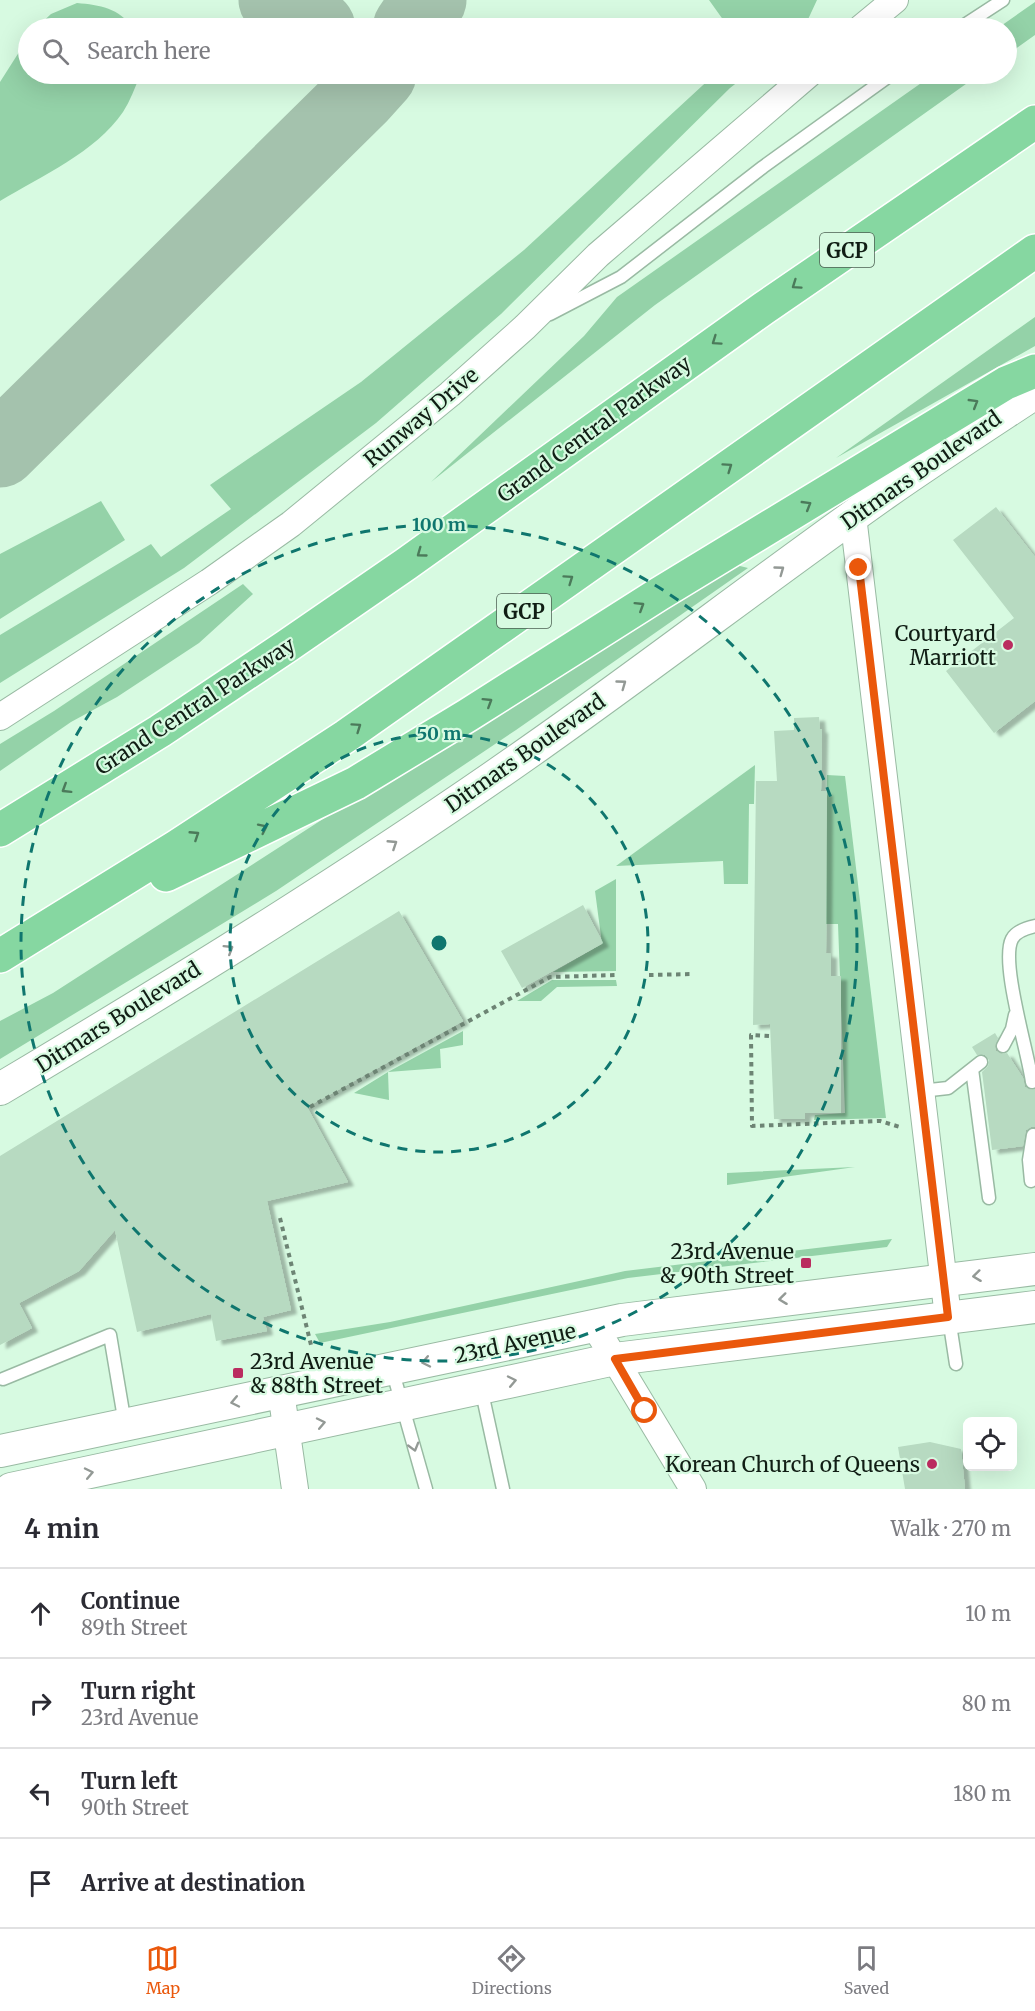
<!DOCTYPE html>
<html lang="en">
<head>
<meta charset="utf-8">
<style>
  :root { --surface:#fff; --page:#f7f7f7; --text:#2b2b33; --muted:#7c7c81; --line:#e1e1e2; --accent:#ea580c }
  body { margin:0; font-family:Merriweather,serif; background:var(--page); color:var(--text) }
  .controls { position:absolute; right:18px; bottom:18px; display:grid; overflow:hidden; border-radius:9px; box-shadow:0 6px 24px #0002 }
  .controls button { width:54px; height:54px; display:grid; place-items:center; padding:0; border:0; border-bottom:2px solid var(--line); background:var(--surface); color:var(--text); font:30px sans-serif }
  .stop { position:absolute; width:18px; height:18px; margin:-14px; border:4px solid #ea580c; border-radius:50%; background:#fff }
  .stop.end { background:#ea580c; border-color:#fff; box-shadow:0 2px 6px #0008 }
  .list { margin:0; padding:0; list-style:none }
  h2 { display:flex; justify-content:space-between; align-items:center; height:78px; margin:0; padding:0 24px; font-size:26px }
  h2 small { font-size:20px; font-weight:400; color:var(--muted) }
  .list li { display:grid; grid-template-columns:39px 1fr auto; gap:18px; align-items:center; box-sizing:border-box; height:90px; padding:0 24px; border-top:2px solid var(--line) }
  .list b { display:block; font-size:22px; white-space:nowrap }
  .list p { margin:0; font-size:20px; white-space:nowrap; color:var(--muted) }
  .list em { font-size:20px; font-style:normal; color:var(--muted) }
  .icon { flex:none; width:33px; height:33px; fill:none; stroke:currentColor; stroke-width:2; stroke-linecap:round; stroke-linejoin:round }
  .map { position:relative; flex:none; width:1035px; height:1489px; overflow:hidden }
  .search { position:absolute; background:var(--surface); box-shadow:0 6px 24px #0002; left:18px; right:18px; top:18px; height:66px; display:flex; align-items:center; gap:15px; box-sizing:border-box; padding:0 21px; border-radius:33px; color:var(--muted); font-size:22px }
  .sheet { height:438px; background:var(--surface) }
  nav { display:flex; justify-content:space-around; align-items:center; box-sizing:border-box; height:84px; border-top:2px solid var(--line); background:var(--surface); font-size:16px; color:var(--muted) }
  nav a { display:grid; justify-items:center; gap:3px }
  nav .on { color:var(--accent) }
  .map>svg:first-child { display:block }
</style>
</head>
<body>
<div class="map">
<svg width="1035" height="1489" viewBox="0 0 1035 1489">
  <defs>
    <filter id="shadow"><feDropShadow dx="6" dy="4" stdDeviation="1.5" flood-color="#0004"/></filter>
  </defs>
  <rect width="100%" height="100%" fill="#d7fae1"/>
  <path fill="#94d2a8" d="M709,0H817L804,28H729Z
    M1035,2V35L1007,55L1006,28H998Z
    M77,3C100,5 119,8 133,28H36L51,14Z
    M28,38V74L140,75C135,88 130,101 123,112C96,152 40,177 0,201V82Z
    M715,74H748L730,88L501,314L376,423L184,568L0,683V635L151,544L161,557L231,509L210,485L361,382L524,250Z
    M934,74H980L655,305L431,482L584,336L617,297Z
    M1035,317V346L836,458Z
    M101,501L125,540L0,619V554Z
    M732,564L748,568L516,730L276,891L0,1059V1021L53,993L382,781Z
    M243,584L253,594L199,643L117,697L71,722L0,771V744L54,711Z
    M755,765L754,804H749L748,884H724L723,861L616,866Z
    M827,775L845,776L886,1118L814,1120L815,1115L845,1113L838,924H825Z
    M616,879V971L553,972L602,944L595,891Z
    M552,980H616L617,986L557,987L541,1001H517Z
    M463,1031V1045L440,1049L441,1068L388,1072L389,1100L354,1093L388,1072Z
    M855,1167L727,1185V1173Z
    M892,1239L887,1247L628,1278L320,1343L315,1334L390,1322L625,1271Z"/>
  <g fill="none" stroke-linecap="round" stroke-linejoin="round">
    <path stroke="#a4c2ad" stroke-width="75" d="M276,0L318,28
      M410,28L429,0
      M0,450L361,94L379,74"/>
  </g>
  <path fill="#b7dac1" filter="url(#shadow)" d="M996,507L1035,557V701L994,733L946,671L1014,618L953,540Z
    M819,717L820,729H822L821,791H827L826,953L831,954V976H841V1113H805V1119H774L770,1024L753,1025L756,781H777L774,731L794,730V718Z
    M583,905L603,943L522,988L501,951Z
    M399,911L463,1021L307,1107L348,1182L267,1201L291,1310L263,1317L267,1331L216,1341L211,1314L137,1332L115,1230L79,1271L19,1303L32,1328L0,1345V1156Z
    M995,1033L998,1038L995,1046L996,1051L1003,1054L1007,1053L1023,1078L1025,1087L1030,1090L1035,1089V1127H1031L1026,1130L1023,1146L992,1150L982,1072L988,1066L989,1060L985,1055H977L972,1047Z
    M930,1442L961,1449L965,1489H905L898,1447Z"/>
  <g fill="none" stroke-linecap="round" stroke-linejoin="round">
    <defs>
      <path id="service" d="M960,28L1003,0
        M550,314L621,277L763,167L892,74
        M1003,1046L1012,1029L1015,1015
        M972,1069L989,1198
        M1032,1082C1028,1052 1000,962 1012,939C1016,931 1026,928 1035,926
        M921,1091L948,1088L981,1062
        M1031,1181L1029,1160L1033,1135
        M949,1318L956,1364
        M392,1369L426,1489
        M3,1379L110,1335L125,1424
        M481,1388L503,1489"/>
      <path id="minor" d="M861,28L895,0
        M853,516L948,1317
        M0,717L209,582L291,524L450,394L525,327L598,255L809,74
        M594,1325L693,1489
        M281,1392L295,1489"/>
      <path id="tertiary" d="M0,1089C183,980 365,868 539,745C655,663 768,576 884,494C934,459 985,426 1035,393
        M0,1451L622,1320L1035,1269
        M11,1489L615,1359L1035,1307"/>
      <path id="motorway" d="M0,830L160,731L287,646L406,564L764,308L1035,122
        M166,875L356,783L468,715L659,594L1006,383L1035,371
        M0,956L176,847L346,736L1035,251"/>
    </defs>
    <use href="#service" stroke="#99baa3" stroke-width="15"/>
    <use href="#minor" stroke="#99baa3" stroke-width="28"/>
    <use href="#tertiary" stroke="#99baa3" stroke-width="34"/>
    <use href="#motorway" stroke="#fff" stroke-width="36"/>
    <path stroke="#6d8474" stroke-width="4" stroke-dasharray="4.5 4.5" stroke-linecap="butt" d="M649,975L693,974
      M769,1036L751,1035L752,1126L880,1121L900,1127
      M310,1107L550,977L616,975
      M280,1218L312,1349"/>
    <use href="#service" stroke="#fff" stroke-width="12"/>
    <use href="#minor" stroke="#fff" stroke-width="26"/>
    <use href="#tertiary" stroke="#fff" stroke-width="32"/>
    <use href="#motorway" stroke="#86d7a1" stroke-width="33"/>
  </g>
  <defs><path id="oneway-chevron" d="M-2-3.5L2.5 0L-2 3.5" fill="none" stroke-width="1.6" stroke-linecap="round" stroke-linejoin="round" transform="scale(1.5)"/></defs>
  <g stroke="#4b7a5a">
    <use href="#oneway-chevron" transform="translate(796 285) rotate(145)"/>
    <use href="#oneway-chevron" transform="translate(716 341) rotate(145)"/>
    <use href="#oneway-chevron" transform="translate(974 403) rotate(-31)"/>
    <use href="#oneway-chevron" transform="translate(728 467) rotate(-35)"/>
    <use href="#oneway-chevron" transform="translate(807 505) rotate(-31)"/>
    <use href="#oneway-chevron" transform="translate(421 553) rotate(144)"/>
    <use href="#oneway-chevron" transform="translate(569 579) rotate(-35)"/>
    <use href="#oneway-chevron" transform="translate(640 606) rotate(-32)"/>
    <use href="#oneway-chevron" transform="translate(488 702) rotate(-32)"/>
    <use href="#oneway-chevron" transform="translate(357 727) rotate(-35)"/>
    <use href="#oneway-chevron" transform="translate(66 789) rotate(148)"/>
    <use href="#oneway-chevron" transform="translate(263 828) rotate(-26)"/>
    <use href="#oneway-chevron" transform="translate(195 835) rotate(-33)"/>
  </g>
  <g stroke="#939995">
    <use href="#oneway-chevron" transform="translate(780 570) rotate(-36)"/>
    <use href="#oneway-chevron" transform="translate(622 684) rotate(-36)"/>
    <use href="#oneway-chevron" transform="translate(393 844) rotate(-33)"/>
    <use href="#oneway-chevron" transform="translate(229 949) rotate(-32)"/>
    <use href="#oneway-chevron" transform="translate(977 1276) rotate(173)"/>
    <use href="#oneway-chevron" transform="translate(783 1299) rotate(173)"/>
    <use href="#oneway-chevron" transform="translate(426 1362) rotate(168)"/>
    <use href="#oneway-chevron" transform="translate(512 1381) rotate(-12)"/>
    <use href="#oneway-chevron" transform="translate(235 1402) rotate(168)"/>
    <use href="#oneway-chevron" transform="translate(321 1423) rotate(-12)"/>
    <use href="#oneway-chevron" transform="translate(414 1447) rotate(74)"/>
    <use href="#oneway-chevron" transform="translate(89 1473) rotate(-12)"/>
  </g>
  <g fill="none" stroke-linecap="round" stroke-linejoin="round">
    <path stroke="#ea580c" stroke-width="8" d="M645,1411L615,1359L948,1317L859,568"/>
  </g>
  <g fill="none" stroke="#0f766e" stroke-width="3" stroke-dasharray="10 8">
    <circle cx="439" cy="943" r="209"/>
    <circle cx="439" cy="943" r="418"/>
  </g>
  <g fill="#ba2c5f" stroke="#d7fae1" stroke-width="2">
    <circle cx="1008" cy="645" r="6"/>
    <rect x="800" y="1257" width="12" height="12" rx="3"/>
    <rect x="232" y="1367" width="12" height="12" rx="3"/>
    <circle cx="932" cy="1464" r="6"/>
  </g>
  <g text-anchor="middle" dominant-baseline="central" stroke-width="4.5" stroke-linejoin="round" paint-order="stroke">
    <g fill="#d7fae1" stroke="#4c5f52" stroke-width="1.5">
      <rect x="820" y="233" width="54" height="34" rx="4.5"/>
      <rect x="497" y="594" width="54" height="34" rx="4.5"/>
    </g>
    <g font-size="20" font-weight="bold" fill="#101d14">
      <text x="847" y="250">GCP</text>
      <text x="524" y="611">GCP</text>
    </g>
    <g font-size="21" fill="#101d14" stroke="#d7fae1">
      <text transform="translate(421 417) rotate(-40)">Runway Drive</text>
      <text transform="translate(594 429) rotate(-36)">Grand Central Parkway</text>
      <text transform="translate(921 470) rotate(-35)">Ditmars Boulevard</text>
      <text transform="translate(195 706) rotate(-33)">Grand Central Parkway</text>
      <text transform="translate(525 753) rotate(-35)">Ditmars Boulevard</text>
      <text transform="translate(118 1017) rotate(-32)">Ditmars Boulevard</text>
      <text transform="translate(515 1343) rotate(-12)">23rd Avenue</text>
    </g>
    <g font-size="21" fill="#101d14" stroke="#d7fae1" text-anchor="end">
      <text x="996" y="633">Courtyard<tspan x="996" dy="24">Marriott</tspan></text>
      <text x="794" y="1251">23rd Avenue<tspan x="794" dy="24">&amp; 90th Street</tspan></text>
      <text x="250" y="1361" text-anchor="start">23rd Avenue<tspan x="250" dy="24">&amp; 88th Street</tspan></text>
      <text x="920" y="1464">Korean Church of Queens</text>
    </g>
  </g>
  <circle cx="439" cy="943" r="9" fill="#0f766e" stroke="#d7fae1" stroke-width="3"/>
  <g font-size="18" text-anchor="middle" font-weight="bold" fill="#0f766e" stroke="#d7fae1" stroke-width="4.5" stroke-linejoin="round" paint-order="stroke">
    <text x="439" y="531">100 m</text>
    <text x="439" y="740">50 m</text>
  </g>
</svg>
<div class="controls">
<button><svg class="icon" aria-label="locate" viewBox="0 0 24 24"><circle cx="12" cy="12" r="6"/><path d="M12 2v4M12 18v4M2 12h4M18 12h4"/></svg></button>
</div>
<div class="stop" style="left:645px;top:1411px"></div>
<div class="stop end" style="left:859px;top:568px"></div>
<div class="search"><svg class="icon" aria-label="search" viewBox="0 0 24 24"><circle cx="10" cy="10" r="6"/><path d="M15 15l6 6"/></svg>Search here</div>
</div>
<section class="sheet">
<h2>4 min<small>Walk · 270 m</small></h2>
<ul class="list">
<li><svg class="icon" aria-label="ahead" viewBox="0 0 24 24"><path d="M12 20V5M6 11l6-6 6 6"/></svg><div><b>Continue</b><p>89th Street</p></div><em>10 m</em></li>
<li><svg class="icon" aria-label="right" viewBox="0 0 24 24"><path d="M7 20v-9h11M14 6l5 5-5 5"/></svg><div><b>Turn right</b><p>23rd Avenue</p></div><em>80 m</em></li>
<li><svg class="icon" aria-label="left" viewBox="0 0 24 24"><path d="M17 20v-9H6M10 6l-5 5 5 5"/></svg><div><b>Turn left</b><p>90th Street</p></div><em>180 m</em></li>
<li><svg class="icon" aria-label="arrive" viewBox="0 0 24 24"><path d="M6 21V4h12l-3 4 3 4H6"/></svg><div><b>Arrive at destination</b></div></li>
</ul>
</section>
<nav>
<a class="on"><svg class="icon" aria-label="map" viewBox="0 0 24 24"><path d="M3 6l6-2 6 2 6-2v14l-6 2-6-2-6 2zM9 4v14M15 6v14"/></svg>Map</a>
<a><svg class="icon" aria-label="directions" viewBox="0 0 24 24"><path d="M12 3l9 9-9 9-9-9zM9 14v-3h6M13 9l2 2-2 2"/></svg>Directions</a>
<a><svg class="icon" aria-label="saved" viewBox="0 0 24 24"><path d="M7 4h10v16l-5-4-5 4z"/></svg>Saved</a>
</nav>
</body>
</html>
